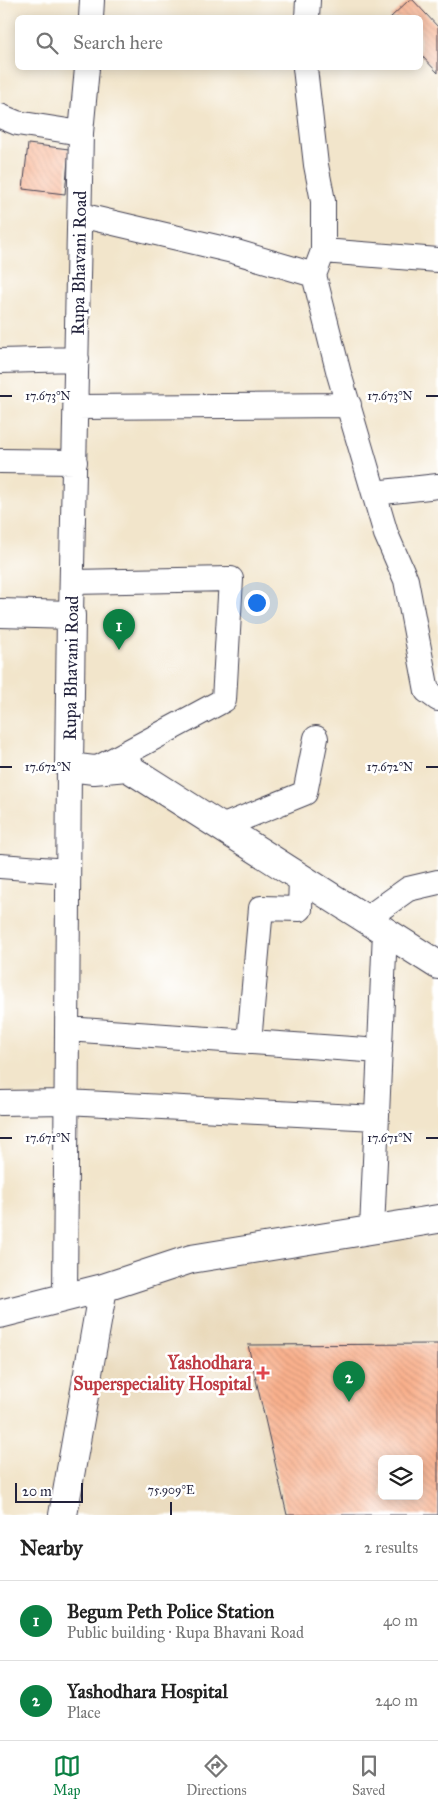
<!DOCTYPE html>
<html lang="en">
<head>
<meta charset="utf-8">
<style>
  :root { --surface:#fff; --page:#f6f6f6; --text:#222; --muted:#767676; --line:#e0e0e0; --accent:#0b8043 }
  body { margin:0; font-family:"IM FELL Great Primer",serif; background:var(--page); color:var(--text) }
  .controls { position:absolute; right:15px; bottom:15px; display:grid; overflow:hidden; border-radius:8px; box-shadow:0 2px 12px #0003 }
  .controls button { width:45px; height:45px; display:grid; place-items:center; padding:0; border:0; border-bottom:1px solid var(--line); background:var(--surface); color:var(--text); font:25px sans-serif }
  .scale { position:absolute; left:15px; bottom:12px; width:68px; box-sizing:border-box; padding-left:5px; border:2px solid #22223b; border-top:0; font-size:14px; line-height:18px; white-space:nowrap; color:#22223b; -webkit-text-stroke:4px #fff; paint-order:stroke }
  .you { position:absolute; left:256px; top:602px; width:18px; height:18px; margin:-12px; border:4px solid #fff; border-radius:50%; background:#1a73e8; box-shadow:0 0 0 8px #1a73e833 }
  .badge { display:grid; place-items:center; width:32px; height:32px; border-radius:50%; background:var(--accent); color:#fff; font-size:16px; font-weight:700 }
  .pin { position:absolute; translate:-50% -41px; filter:drop-shadow(0 1px 2px #0008) }
  .pin::after { content:''; position:absolute; top:26px; width:18px; height:15px; background:inherit; clip-path:polygon(0 0,100% 0,50% 100%) }
  .list { margin:0; padding:0; list-style:none }
  h2 { display:flex; justify-content:space-between; align-items:center; height:65px; margin:0; padding:0 20px; font-size:21px }
  h2 small { font-size:16px; font-weight:400; color:var(--muted) }
  .list li { display:grid; grid-template-columns:32px 1fr auto; gap:15px; align-items:center; box-sizing:border-box; height:80px; padding:0 20px; border-top:1px solid var(--line) }
  .list b { display:block; font-size:19px; white-space:nowrap }
  .list p { margin:0; font-size:16px; white-space:nowrap; color:var(--muted) }
  .list em { font-size:16px; font-style:normal; color:var(--muted) }
  .icon { flex:none; width:28px; height:28px; fill:none; stroke:currentColor; stroke-width:2; stroke-linecap:round; stroke-linejoin:round }
  .map { position:relative; flex:none; width:438px; height:1515px; overflow:hidden }
  .search { position:absolute; background:var(--surface); box-shadow:0 2px 12px #0003; left:15px; right:15px; top:15px; height:55px; display:flex; align-items:center; gap:12px; box-sizing:border-box; padding:0 18px; border-radius:8px; color:var(--muted); font-size:19px }
  .sheet { height:225px; background:var(--surface) }
  nav { display:flex; justify-content:space-around; align-items:center; box-sizing:border-box; height:70px; border-top:1px solid var(--line); background:var(--surface); font-size:14px; color:var(--muted) }
  nav a { display:grid; justify-items:center; gap:2px }
  nav .on { color:var(--accent) }
  .map>svg:first-child { display:block }
</style>
</head>
<body>
<div class="map">
<svg width="438" height="1515" viewBox="0 0 438 1515">
  <defs>
    <pattern id="building-back-hatch" width="6" height="6" patternUnits="userSpaceOnUse" patternTransform="scale(1.25)"><rect width="6" height="6" fill="#f9b08c"/><path d="M-1 5l2 2M0 0l6 6M5-1l2 2" fill="none" stroke="#d5977a"/></pattern>
  </defs>
  <rect width="100%" height="100%" fill="#fff"/>
  <filter id="ink" filterUnits="userSpaceOnUse"><feTurbulence type="fractalNoise" baseFrequency=".02" numOctaves="2"/><feDisplacementMap in="SourceGraphic" scale="10" xChannelSelector="R" yChannelSelector="G"/><feConvolveMatrix kernelMatrix="1 2 1 2 8 2 1 2 1" color-interpolation-filters="sRGB"/></filter>
  <filter id="wash" filterUnits="userSpaceOnUse"><feTurbulence type="fractalNoise" baseFrequency=".0096" numOctaves="4" result="noise"/><feDisplacementMap in="SourceGraphic" scale="20" xChannelSelector="R" yChannelSelector="G"/><feGaussianBlur stdDeviation="1.12" result="paint"/><feColorMatrix in="noise" values="0 0 0 0 0 0 0 0 0 0 0 0 0 0 0 0 0 1.4 0 .05"/><feComposite in="paint" operator="in"/></filter>
  <g filter="url(#wash)">
    <rect width="100%" height="100%" fill="#f2e5cb"/>
    <path fill="#e9d9ba" fill-rule="evenodd" d="M438,1219V1515H63L103,1288ZM382,1459H419V1496H382Z"/>
    <g id="blocks">
      <path fill="url(#building-back-hatch)" fill-rule="evenodd" d="M409,0H413L438,27V73L420,54V18H390Z
        M28,144L69,149L65,194L23,189Z
        M438,1344V1515H287L248,1345ZM382,1459H419V1496H382Z"/>
    </g>
  </g>
  <g filter="url(#ink)">
    <use href="#blocks" fill-opacity="0" stroke="#413f51" stroke-width="1"/>
    <g fill="none" stroke-linecap="round" stroke-linejoin="round">
      <defs>
        <path id="minor" d="M91,18L92,0
          M307,18L308,0
          M305,68L316,165L323,201V251L314,275L339,374L386,534L406,580L427,691L438,699
          M0,116L17,123L81,133
          M80,215L233,251L314,275
          M323,251L438,260
          M0,361L77,359
          M76,407L349,405
          M0,461L75,462
          M374,493L438,486
          M72,582L231,579L224,700L96,769
          M71,615L81,133L87,68
          M221,827L305,793L316,738
          M0,866L68,871
          M366,919L408,889L438,882
          M67,1029L380,1051
          M249,1042L261,908L300,909L301,878
          M0,1103L66,1102L376,1118
          M372,1230L385,931
          M65,1298L69,767"/>
        <path id="tertiary" d="M0,613L71,615L69,767L94,770L127,767L438,965
          M0,1314L103,1288L191,1259L438,1219
          M63,1515L103,1288"/>
      </defs>
      <use href="#minor" stroke="#413f51" stroke-width="26"/>
      <use href="#tertiary" stroke="#413f51" stroke-width="30"/>
      <use href="#minor" stroke="#fff" stroke-width="24"/>
      <use href="#tertiary" stroke="#fff" stroke-width="28"/>
    </g>
  </g>
  <path fill="none" stroke="#22223b" stroke-width="2" d="M0,396H12M426,396H438M0,767H12M426,767H438M0,1138H12M426,1138H438M171,1502V1515"/>
  <path fill="#e0444e" stroke="#fff" stroke-width="2" d="M260.5 1365.5h5v5h5v5h-5v5h-5v-5h-5v-5h5z"/>
  <g text-anchor="middle" dominant-baseline="central" stroke-width="5" stroke-linejoin="round" paint-order="stroke">
    <g font-size="18" fill="#22223b" stroke="#fff">
      <text transform="translate(79 263) rotate(-89)">Rupa Bhavani Road</text>
      <text transform="translate(71 668) rotate(-89)">Rupa Bhavani Road</text>
    </g>
    <g font-size="18" font-weight="bold" fill="#be3a42" stroke="#fff" text-anchor="end">
      <text x="252" y="1363">Yashodhara<tspan x="252" dy="21">Superspeciality Hospital</tspan></text>
    </g>
  </g>
  <g font-size="12" text-anchor="middle" fill="#22223b" stroke="#fff" stroke-width="5" stroke-linejoin="round" paint-order="stroke">
    <text x="48" y="400">17.673°N</text>
    <text x="390" y="400">17.673°N</text>
    <text x="48" y="771">17.672°N</text>
    <text x="390" y="771">17.672°N</text>
    <text x="48" y="1142">17.671°N</text>
    <text x="390" y="1142">17.671°N</text>
    <text x="171" y="1494">75.909°E</text>
  </g>
</svg>
<div class="controls">
<button><svg class="icon" aria-label="layers" viewBox="0 0 24 24"><path d="M12 4l9 5-9 5-9-5zM3 14l9 5 9-5"/></svg></button>
</div>
<div class="scale">20 m</div>
<div class="you"></div>
<div class="pin badge" style="left:119px;top:650px">1</div>
<div class="pin badge" style="left:349px;top:1402px">2</div>
<div class="search"><svg class="icon" aria-label="search" viewBox="0 0 24 24"><circle cx="10" cy="10" r="6"/><path d="M15 15l6 6"/></svg>Search here</div>
</div>
<section class="sheet">
<h2>Nearby<small>2 results</small></h2>
<ul class="list">
<li><span class="badge">1</span><div><b>Begum Peth Police Station</b><p>Public building · Rupa Bhavani Road</p></div><em>40 m</em></li>
<li><span class="badge">2</span><div><b>Yashodhara Hospital</b><p>Place</p></div><em>240 m</em></li>
</ul>
</section>
<nav>
<a class="on"><svg class="icon" aria-label="map" viewBox="0 0 24 24"><path d="M3 6l6-2 6 2 6-2v14l-6 2-6-2-6 2zM9 4v14M15 6v14"/></svg>Map</a>
<a><svg class="icon" aria-label="directions" viewBox="0 0 24 24"><path d="M12 3l9 9-9 9-9-9zM9 14v-3h6M13 9l2 2-2 2"/></svg>Directions</a>
<a><svg class="icon" aria-label="saved" viewBox="0 0 24 24"><path d="M7 4h10v16l-5-4-5 4z"/></svg>Saved</a>
</nav>
</body>
</html>
